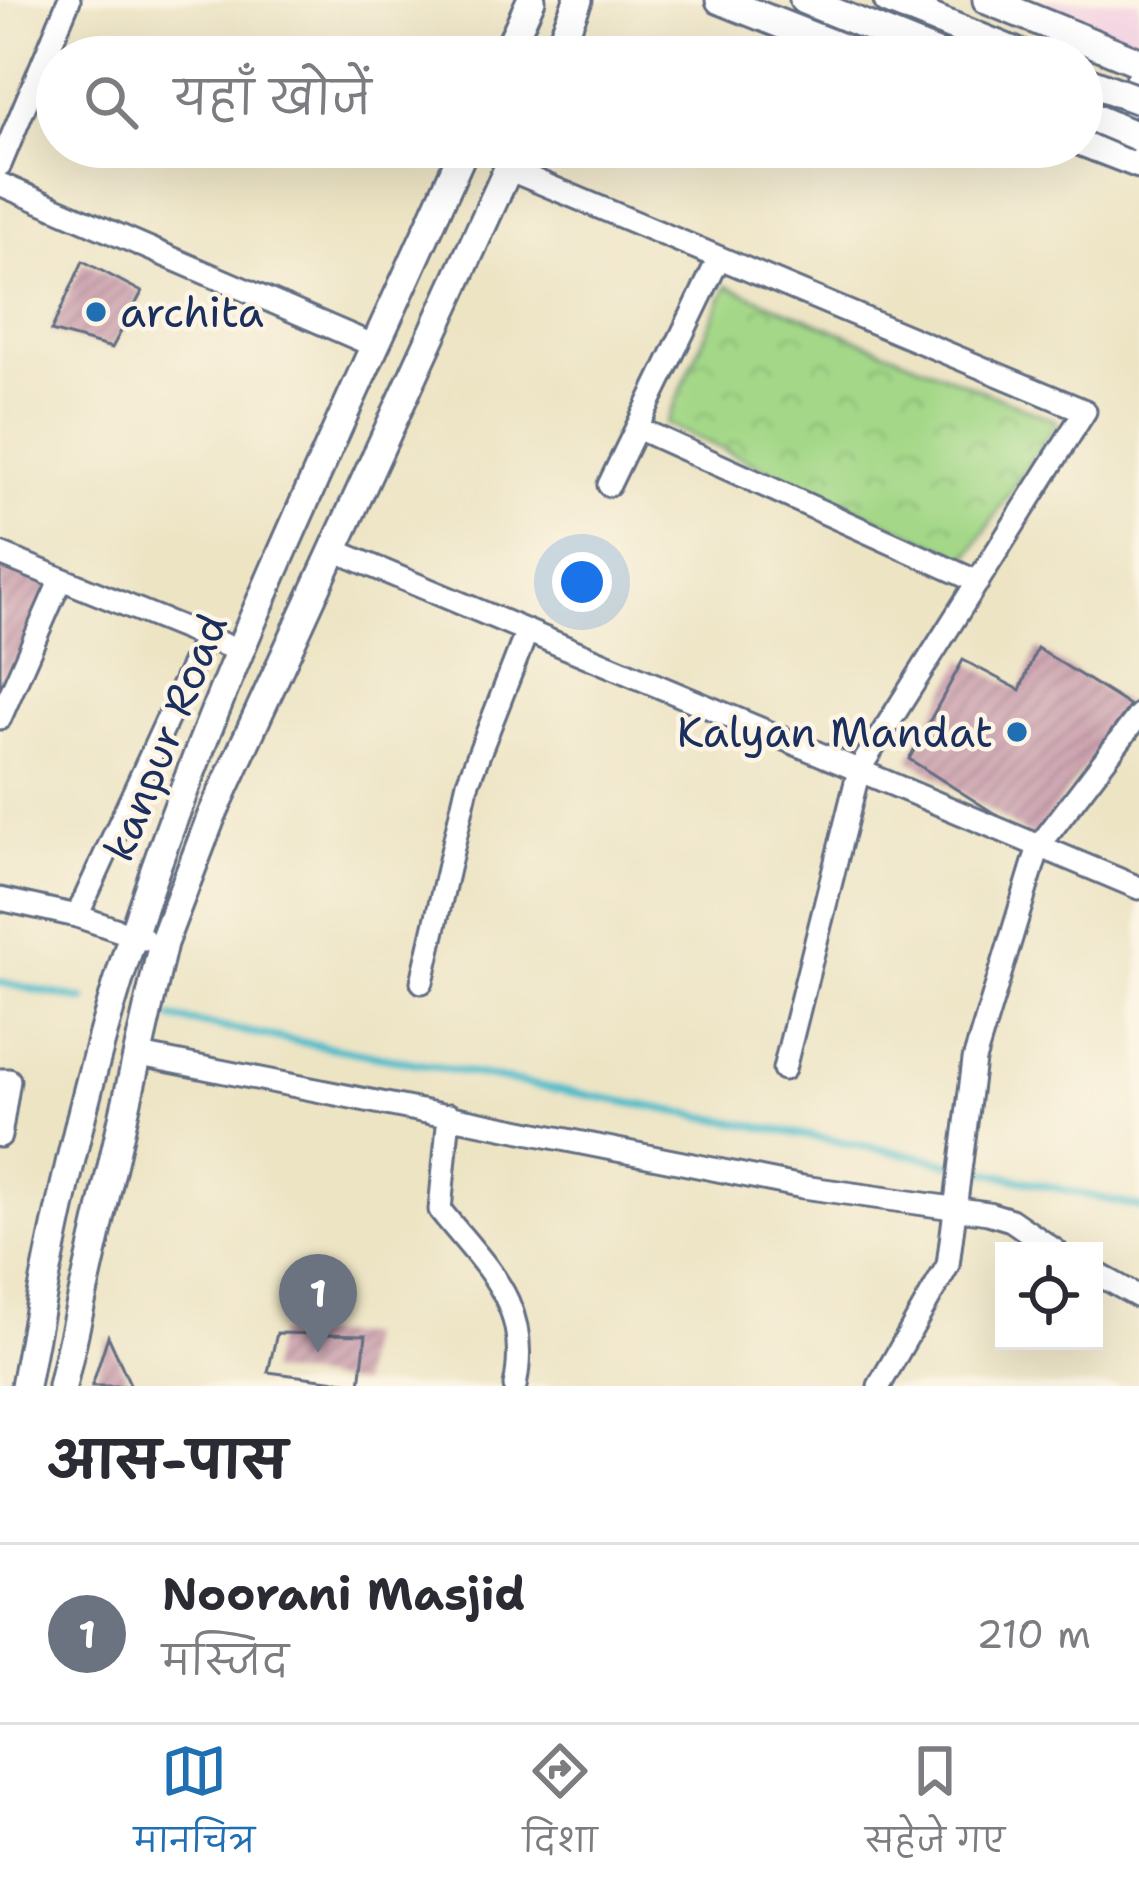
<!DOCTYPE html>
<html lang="hi">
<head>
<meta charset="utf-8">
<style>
  :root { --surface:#fff; --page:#f7f7f7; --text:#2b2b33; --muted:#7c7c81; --line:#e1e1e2; --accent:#1f6fb2 }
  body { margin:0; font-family:"Shantell Sans","Playpen Sans Deva",sans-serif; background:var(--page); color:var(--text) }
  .controls { position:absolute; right:36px; bottom:36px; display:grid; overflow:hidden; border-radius:0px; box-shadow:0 12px 48px #0002 }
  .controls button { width:108px; height:108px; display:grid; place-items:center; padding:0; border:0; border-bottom:3px solid var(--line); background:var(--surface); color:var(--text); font:60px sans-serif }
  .you { position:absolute; left:582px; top:582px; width:42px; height:42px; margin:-30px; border:9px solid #fff; border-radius:50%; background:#1a73e8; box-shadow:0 0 0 18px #1a73e833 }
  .badge { display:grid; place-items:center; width:78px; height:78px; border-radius:50%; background:var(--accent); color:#fff; font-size:39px; font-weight:700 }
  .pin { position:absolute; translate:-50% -99px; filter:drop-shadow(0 3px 6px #0008) }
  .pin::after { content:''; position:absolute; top:63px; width:42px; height:36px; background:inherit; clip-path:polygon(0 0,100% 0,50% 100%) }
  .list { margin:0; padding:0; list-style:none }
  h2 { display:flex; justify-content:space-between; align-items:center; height:156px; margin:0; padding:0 48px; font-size:51px }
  h2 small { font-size:39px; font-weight:400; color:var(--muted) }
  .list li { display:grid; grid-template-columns:78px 1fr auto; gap:36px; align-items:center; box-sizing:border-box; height:180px; padding:0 48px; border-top:3px solid var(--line) }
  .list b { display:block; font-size:45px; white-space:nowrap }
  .list p { margin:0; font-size:39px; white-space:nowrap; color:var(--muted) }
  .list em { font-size:39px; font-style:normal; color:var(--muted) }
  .icon { flex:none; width:66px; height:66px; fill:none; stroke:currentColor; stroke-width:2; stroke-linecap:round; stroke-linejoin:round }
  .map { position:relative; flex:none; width:1139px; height:1386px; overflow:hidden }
  .search { position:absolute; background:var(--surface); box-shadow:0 12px 48px #0002; left:36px; right:36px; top:36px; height:132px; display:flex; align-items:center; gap:30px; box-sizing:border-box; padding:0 42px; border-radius:66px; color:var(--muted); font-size:45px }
  .sheet { height:336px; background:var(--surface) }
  nav { display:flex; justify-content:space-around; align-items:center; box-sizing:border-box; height:168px; border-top:3px solid var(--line); background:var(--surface); font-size:33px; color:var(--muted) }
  nav a { display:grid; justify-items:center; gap:6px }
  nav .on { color:var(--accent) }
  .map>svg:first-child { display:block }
</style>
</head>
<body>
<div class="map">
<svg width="1139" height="1386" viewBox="0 0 1139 1386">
  <defs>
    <pattern id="park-crowns" width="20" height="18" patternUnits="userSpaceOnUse" patternTransform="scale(3)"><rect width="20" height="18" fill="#a4d888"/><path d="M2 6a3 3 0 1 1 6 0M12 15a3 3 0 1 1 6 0" fill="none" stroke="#8dba78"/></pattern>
    <pattern id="building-hatch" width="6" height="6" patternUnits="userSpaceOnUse" patternTransform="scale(3)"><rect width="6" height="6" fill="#c696a7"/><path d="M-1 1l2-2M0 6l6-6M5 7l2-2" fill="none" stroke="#a07b8b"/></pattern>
  </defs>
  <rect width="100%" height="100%" fill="#fcf5e5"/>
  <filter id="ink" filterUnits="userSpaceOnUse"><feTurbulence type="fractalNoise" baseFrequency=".00833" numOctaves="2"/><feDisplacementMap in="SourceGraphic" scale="24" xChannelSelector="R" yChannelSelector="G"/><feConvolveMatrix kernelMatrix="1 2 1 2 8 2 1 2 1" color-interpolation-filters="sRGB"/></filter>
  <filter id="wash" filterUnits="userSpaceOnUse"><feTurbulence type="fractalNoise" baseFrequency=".004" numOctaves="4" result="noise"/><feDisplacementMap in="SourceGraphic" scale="48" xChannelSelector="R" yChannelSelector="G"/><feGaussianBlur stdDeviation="2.7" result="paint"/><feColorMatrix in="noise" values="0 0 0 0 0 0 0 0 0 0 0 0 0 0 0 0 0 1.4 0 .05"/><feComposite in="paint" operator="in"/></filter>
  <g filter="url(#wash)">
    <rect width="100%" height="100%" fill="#ede4c4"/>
    <path fill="#f2cfe2" d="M1018,0H1139V33L1129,47Z"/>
    <path fill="url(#park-crowns)" stroke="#608473" stroke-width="3" d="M727,286L1057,421L967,558L666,424Z"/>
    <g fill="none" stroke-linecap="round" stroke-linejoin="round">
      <path stroke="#4fbbc9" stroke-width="8" d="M0,982L84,1000
        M172,1018L917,1156L1139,1207"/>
    </g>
    <g id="blocks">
      <path fill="url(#building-hatch)" d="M83,261L142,292L112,348L51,331Z
        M0,567L57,588L0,718Z
        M1037,648L1130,706L1033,838L909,759L963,660L1020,690Z
        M277,1333L366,1335L360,1384L268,1372Z
        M108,1336L131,1386H92Z"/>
    </g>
  </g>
  <g filter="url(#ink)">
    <use href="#blocks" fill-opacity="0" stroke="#646e82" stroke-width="3"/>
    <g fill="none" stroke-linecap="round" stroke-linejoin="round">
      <defs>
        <path id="minor" d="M0,165L69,0
          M508,169L1085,411L859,770L784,1069
          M0,184L377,347
          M637,428L978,582
          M609,485L719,258
          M334,550L1139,888
          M0,554L242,652
          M0,718L61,579
          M0,899L77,916L144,939
          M77,916L205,637
          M422,982L468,782L527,631
          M135,1054L803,1187L988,1213L1011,1220L1056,1251
          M0,1080H9L0,1136
          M449,1115L440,1210C487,1269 532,1304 515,1386
          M1094,1272L1139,1297
          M879,1386L948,1265L974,1060L1039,846L1139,715"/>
        <path id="tertiary" d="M720,0L865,57
          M804,0L944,57
          M888,0L1028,57
          M987,0L1139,62
          M505,57L531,0
          M555,57L578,0
          M1082,142L1139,164
          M1097,148L1139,82
          M25,1386C52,1236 85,1080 133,935C221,664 350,406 465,147
          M62,1386L163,943L212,815L518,147"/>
      </defs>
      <use href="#minor" stroke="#646e82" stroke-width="27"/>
      <use href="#tertiary" stroke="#646e82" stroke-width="33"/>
      <use href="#minor" stroke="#fff" stroke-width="21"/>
      <use href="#tertiary" stroke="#fff" stroke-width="27"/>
      <defs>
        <path id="tertiary-bridge" d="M1082,79L1139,100
          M1082,113L1139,137"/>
      </defs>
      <use href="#tertiary-bridge" stroke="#646e82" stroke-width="33" stroke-linecap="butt"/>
      <use href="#tertiary-bridge" stroke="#fff" stroke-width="27"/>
    </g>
  </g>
  <g fill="#1f6fb2" stroke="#fcf5e5" stroke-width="4.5">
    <circle cx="96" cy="312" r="12"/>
    <circle cx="1017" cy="732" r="12"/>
  </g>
  <g text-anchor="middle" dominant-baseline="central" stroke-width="9" stroke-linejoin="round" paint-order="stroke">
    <g font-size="42" fill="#1b2f5e" stroke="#fcf5e5" text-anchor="start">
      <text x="120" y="312">archita</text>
      <text x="993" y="732" text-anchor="end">Kalyan Mandat</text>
    </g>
    <g font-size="42" fill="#1b2f5e" stroke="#fcf5e5">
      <text transform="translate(165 737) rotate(-68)">kanpur Road</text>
    </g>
  </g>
</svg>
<div class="controls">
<button><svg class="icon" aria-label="locate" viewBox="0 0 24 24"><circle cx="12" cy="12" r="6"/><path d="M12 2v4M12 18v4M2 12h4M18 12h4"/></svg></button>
</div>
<div class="you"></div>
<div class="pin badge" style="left:318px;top:1353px;background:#6b7280">1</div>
<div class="search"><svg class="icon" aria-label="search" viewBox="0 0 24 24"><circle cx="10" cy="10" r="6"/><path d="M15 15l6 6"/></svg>यहाँ खोजें</div>
</div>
<section class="sheet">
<h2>आस-पास<small></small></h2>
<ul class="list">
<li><span class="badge" style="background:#6b7280">1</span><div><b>Noorani Masjid</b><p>मस्जिद</p></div><em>210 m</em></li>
</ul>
</section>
<nav>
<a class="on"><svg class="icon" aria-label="map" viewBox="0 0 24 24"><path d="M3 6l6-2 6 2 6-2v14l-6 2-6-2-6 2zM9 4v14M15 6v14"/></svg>मानचित्र</a>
<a><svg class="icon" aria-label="directions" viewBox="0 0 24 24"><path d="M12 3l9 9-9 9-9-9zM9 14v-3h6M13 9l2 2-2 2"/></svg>दिशा</a>
<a><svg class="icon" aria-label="saved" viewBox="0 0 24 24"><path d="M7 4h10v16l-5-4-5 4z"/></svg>सहेजे गए</a>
</nav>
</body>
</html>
